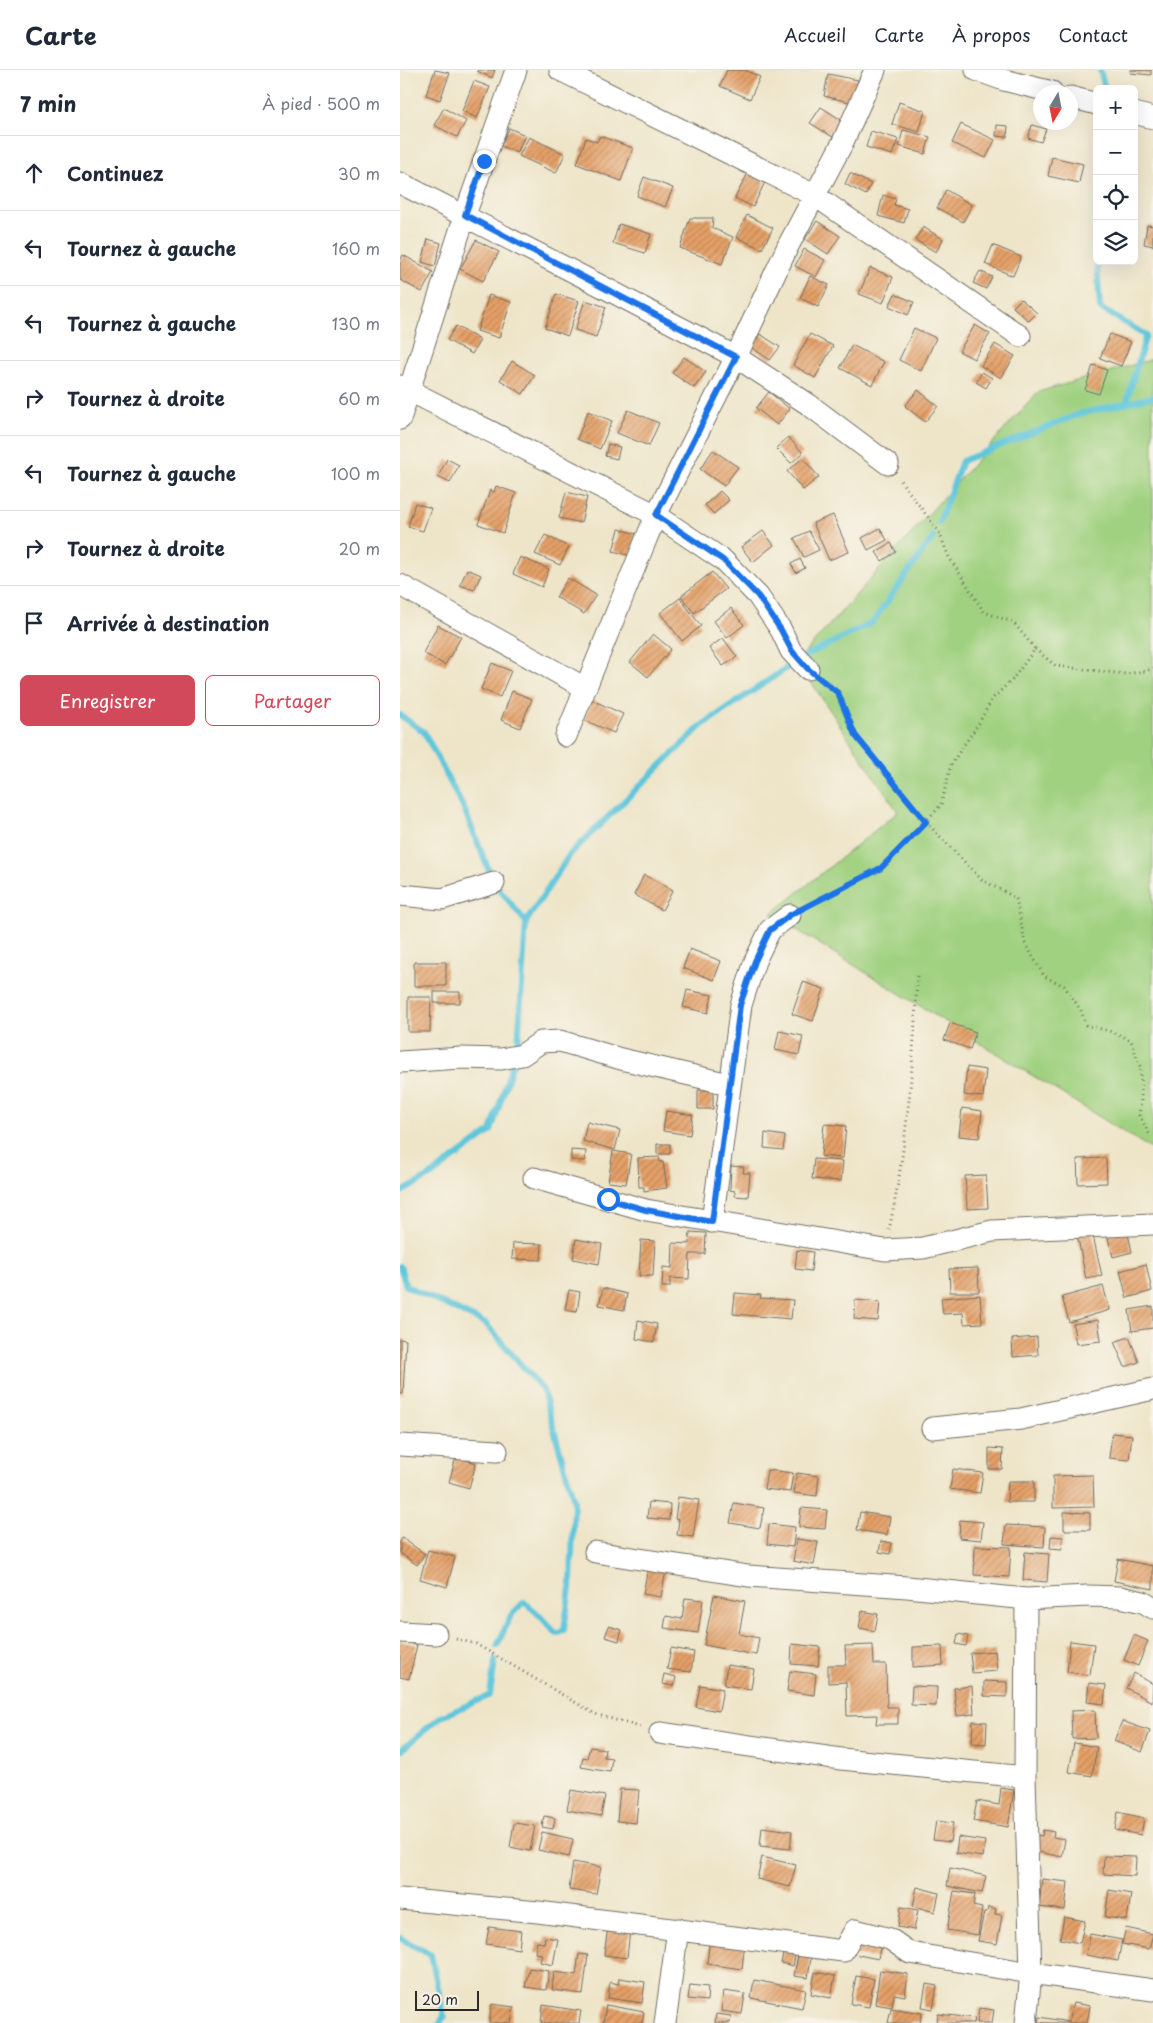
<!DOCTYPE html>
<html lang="fr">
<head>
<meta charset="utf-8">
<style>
  :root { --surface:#fff; --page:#f6f6f7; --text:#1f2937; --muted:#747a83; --line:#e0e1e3; --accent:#d1495b }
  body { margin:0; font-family:"Playpen Sans",sans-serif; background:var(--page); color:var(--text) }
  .controls { position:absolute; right:15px; top:15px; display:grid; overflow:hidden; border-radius:8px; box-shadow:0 5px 20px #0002 }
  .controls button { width:45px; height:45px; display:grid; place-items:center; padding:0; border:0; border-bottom:1px solid var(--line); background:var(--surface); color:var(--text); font:25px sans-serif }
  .compass { position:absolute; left:633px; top:15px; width:45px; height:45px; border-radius:50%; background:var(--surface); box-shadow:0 5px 20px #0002; rotate:190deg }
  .scale { position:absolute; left:15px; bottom:12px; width:64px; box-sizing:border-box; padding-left:5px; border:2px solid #2b2b2b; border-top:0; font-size:14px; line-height:18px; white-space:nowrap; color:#2b2b2b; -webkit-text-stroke:4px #f7f3e8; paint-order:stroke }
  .stop { position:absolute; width:15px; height:15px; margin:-11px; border:4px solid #1a73e8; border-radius:50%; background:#fff }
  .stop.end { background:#1a73e8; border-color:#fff; box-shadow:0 1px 5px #0008 }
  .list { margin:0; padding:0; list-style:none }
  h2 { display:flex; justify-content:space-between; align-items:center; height:65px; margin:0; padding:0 20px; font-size:21px }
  h2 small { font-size:16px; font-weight:400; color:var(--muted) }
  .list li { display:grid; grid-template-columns:32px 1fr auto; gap:15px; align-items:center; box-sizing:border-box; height:75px; padding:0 20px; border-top:1px solid var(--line) }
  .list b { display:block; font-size:19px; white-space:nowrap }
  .list em { font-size:16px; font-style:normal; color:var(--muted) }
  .actions { display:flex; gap:10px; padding:15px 20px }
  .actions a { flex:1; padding:11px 0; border:1px solid var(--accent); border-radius:8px; text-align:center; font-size:18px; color:var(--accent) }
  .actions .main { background:var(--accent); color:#fff }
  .icon { flex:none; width:28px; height:28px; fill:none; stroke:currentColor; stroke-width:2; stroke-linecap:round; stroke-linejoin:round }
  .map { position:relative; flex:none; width:753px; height:1953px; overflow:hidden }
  header { display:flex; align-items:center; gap:30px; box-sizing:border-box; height:70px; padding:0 25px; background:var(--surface); border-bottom:1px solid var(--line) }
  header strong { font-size:24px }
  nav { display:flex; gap:28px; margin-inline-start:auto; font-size:18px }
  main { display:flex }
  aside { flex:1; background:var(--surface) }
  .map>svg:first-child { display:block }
</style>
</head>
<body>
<header>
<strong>Carte</strong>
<nav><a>Accueil</a><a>Carte</a><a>À propos</a><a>Contact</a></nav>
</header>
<main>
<aside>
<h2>7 min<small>À pied · 500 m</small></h2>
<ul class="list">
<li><svg class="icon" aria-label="ahead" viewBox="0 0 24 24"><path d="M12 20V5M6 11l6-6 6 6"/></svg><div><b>Continuez</b></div><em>30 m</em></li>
<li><svg class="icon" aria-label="left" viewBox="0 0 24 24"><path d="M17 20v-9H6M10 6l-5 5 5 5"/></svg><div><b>Tournez à gauche</b></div><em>160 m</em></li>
<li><svg class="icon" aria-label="left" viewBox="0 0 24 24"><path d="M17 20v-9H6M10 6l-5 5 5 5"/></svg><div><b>Tournez à gauche</b></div><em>130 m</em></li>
<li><svg class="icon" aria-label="right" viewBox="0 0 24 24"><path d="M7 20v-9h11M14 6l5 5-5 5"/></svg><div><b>Tournez à droite</b></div><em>60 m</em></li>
<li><svg class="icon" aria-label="left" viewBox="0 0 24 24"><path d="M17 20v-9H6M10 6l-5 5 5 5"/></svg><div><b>Tournez à gauche</b></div><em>100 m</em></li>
<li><svg class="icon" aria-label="right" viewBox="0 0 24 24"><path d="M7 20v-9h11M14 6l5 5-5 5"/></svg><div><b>Tournez à droite</b></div><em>20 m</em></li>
<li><svg class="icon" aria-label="arrive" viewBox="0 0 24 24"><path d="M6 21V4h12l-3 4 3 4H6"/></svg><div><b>Arrivée à destination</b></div></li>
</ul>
<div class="actions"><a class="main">Enregistrer</a><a>Partager</a></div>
</aside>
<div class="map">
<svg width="753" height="1953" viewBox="0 0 753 1953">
  <defs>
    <pattern id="building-hatch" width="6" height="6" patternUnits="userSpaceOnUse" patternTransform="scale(1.25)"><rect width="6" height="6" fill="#e5a067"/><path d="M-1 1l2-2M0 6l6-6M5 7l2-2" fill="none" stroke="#ba8355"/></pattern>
  </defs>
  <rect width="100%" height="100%" fill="#f7f3e8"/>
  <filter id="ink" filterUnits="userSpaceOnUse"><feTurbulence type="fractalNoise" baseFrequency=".02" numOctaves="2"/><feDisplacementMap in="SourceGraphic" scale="10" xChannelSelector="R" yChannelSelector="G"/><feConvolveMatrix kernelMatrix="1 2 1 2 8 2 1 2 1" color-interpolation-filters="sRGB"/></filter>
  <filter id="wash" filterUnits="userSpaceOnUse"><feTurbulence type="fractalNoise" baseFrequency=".0096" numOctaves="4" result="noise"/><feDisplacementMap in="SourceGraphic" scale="20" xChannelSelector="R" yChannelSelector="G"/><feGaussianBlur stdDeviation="1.12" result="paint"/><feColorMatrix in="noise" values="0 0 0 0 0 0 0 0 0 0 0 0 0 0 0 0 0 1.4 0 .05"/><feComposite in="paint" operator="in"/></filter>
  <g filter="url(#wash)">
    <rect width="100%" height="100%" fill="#eee5c9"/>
    <path fill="#a0d180" stroke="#667e56" d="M753,289V1080L371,844L498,742L397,591L638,322Z"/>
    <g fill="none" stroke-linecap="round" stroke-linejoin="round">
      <path stroke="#5fc6db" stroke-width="6" d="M700,0L705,19
        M697,155L695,162L697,190
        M697,191L700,238L746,265L726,334
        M539,453L562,391L679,344L753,327
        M405,586L472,553L534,466
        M0,645L24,662L64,739L94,813L126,852
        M118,977L126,852L170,784L301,656L394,593
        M0,1123L30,1106L91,1061L113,993
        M0,1196L6,1216L86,1254L143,1320L174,1431L171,1511L164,1560L157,1564L136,1542L124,1532L111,1545L97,1576
        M0,1681L39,1648L90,1625L95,1591
        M0,1868L31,1885L44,1946L40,1953"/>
    </g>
    <g id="blocks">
      <path fill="url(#building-hatch)" d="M35,0L50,3L40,30L26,25Z
        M78,0H95L92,8L77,1Z
        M327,0H345L360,7L350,29L320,16Z
        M731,0H751V5L730,3Z
        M428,4L458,10L453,33L424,26Z
        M74,11L90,17L77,48L62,41Z
        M499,32L525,41L519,62L492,54Z
        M421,37L446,53L436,69L410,53Z
        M44,38L66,51L57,67L34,55Z
        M561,54L595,70L586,88L552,73Z
        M597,55L608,56L607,67L596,66Z
        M632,55L646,59L641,72L628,68Z
        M109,58L125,65L117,83L101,76Z
        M503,60L530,67L525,84L499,76Z
        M471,61L498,69L492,85L466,77Z
        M200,66L233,78L221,111L177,94L186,68L197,72Z
        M129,67L165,84L156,103L119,86Z
        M652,87L683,94L679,113L648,106Z
        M348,103L365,112L353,137L335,128Z
        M450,103L471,114L466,125L445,114Z
        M244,107L273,118L265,137L237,126Z
        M546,120L572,135L563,152L537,138Z
        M483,125L496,129L494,135L508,139L504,153L478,146Z
        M347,145L373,158L362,179L336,167Z
        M290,148H313L312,158L333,167L322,194L280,178Z
        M417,151L440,166L428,184L405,169Z
        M219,154L251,164L245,183L213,173Z
        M747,155L753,156V176L744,174Z
        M523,157L543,169L536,182L515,170Z
        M28,169L41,173L35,196L22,192Z
        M76,170L99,182L83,211L60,199Z
        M593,175L621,187L613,206L585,194Z
        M404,179L425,190L416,207L395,196Z
        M3,185L33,202L22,222L0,210V191Z
        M470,198L493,207L483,233L459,224Z
        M580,201L592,207L586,219L573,213Z
        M410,206L429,215L418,237L400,228Z
        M156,224L179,231L168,266L145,258Z
        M495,224L514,232L508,245L489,236Z
        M89,225L111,232L99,268L77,261Z
        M621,229L637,243L629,251L613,237Z
        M185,230L206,237L196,267L175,260Z
        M575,255L590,264L574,289L559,281Z
        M56,256L80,270L72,284L47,270Z
        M514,258L536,268L521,301L499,290Z
        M360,264L380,277L370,290L351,277Z
        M410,264L433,276L415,308L393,295Z
        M710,264L731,272L721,296L700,288Z
        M595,274L615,286L601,308L581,296Z
        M452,275L484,292L472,315L440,298Z
        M284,287L306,302L294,318L272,303Z
        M112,291L135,305L123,324L100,310Z
        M693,295L707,300L699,324L685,320Z
        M582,302L592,308L586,318L576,312Z
        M518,320L538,336L525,352L505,336Z
        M369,322L390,339L377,355L356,338Z
        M228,340L259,353L249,376L217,363Z
        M188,341L212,351L200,379L177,369Z
        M388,367L403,383L391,393L376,378Z
        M208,374L220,377L217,389L205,386Z
        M313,380L338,397L324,416L300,399Z
        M403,388L419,407L403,420L387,401Z
        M47,389L59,395L50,413L38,407Z
        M96,416L116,423L103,463L78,454L90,420L94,422Z
        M320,421L329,430L314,444L305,435Z
        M166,422L187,427L181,453L159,448Z
        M15,433L31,438L23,461L8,457Z
        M433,445L449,482L429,490L413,453Z
        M480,458L487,470L468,480L462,468Z
        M219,459L237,464L231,486L213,481Z
        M363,461L374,475L353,492L341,477Z
        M409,461L419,480L404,487L394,468Z
        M145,465L169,477L160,495L135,484Z
        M491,473L496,482L482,491L476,482Z
        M120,487L149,499L142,517L113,504Z
        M400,489L405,498L396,503L391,494Z
        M67,499L81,505L74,520L60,515Z
        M312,502L326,519L294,543L281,526Z
        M168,508L196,525L184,544L156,527Z
        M280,528L301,556L282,571L260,543Z
        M331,538L344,555L327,568L314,551Z
        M38,555L61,567L45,595L23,583Z
        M253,564L271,579L248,607L230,592Z
        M323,568L337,587L323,596L309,578Z
        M92,593L111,601L100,627L81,619Z
        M112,621L132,629L120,658L101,650Z
        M192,630L223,644L214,663L184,650Z
        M244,805L273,820L262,840L234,825Z
        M290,879L321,891L314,910L283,898Z
        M14,892H46V916H14Z
        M403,912L424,919L413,951L392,944Z
        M287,920L312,925L308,943L283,937Z
        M34,922H60V933H34Z
        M8,927H31L30,962H8Z
        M550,953L576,962L570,979L544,970Z
        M379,961L403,966L399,985L375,980Z
        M567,997L586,1000L583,1027L564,1025Z
        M298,1020H313V1039H298Z
        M562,1038L582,1041L579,1068L559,1066Z
        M266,1041L293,1045L290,1065L263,1061Z
        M187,1052L220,1060L215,1080L183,1071Z
        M424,1054L446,1056L443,1088L421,1086Z
        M365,1063L385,1066L383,1080L364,1078Z
        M257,1074H270V1084H257Z
        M171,1080L186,1081L185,1091L171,1090Z
        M213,1081L231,1084L226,1114L208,1112Z
        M259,1087L260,1092H263L267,1118L244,1121V1117H239L238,1088Z
        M706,1088L707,1113L678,1114L677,1089Z
        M414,1089L443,1091L441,1111L412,1109Z
        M331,1096L344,1097L343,1103H350L348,1127L335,1126V1121L330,1120Z
        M586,1105L588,1138L567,1139L565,1106Z
        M727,1159L732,1182L713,1187L707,1164Z
        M692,1161L702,1206L686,1209L677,1164Z
        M290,1162L306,1163L305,1184H290L289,1209L270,1208V1217H262L263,1197L272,1198L273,1173L289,1174Z
        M176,1169L202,1174L199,1194L173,1189Z
        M241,1170L255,1171L253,1206H239Z
        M113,1173L142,1174L141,1190L112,1189Z
        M397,1180L413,1182L411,1201L395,1199Z
        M746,1194L752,1221L727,1228L720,1201Z
        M578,1198L579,1222H550L549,1199Z
        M703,1216L710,1240L669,1252L662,1227Z
        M203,1218L227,1224L224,1240L199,1235Z
        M169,1220L180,1222L177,1242L165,1240Z
        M335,1223L361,1225L360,1228L393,1230L391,1249L333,1244Z
        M580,1225L582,1253L564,1254L563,1243L543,1244L541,1228Z
        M455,1230L480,1232L478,1251L454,1249Z
        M753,1236V1258L732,1261L729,1240Z
        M238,1250L257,1254L254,1272L236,1269Z
        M698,1250L701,1271L676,1274L673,1254Z
        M637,1267L638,1285L613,1287L612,1269Z
        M729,1267L739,1292L725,1297L714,1272Z
        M0,1269L6,1270L3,1324H0Z
        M712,1363L732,1365L729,1390L709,1388Z
        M589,1378L603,1379L602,1399H589Z
        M56,1387L76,1393L69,1418L49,1412Z
        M553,1399L583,1403L580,1423L550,1419Z
        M367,1400L393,1403L390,1422L364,1419Z
        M397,1403L419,1406L417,1426L394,1423Z
        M693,1405L694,1437L653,1438V1406Z
        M608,1411H634V1432H607Z
        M278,1427L299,1430L293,1467L277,1465L279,1450L275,1449Z
        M249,1432L270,1434L269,1450L247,1448Z
        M334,1433L364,1438L360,1458L330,1453Z
        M401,1438L427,1440L425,1459L399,1457Z
        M460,1442L490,1447L487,1465L457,1460Z
        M664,1442L690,1443V1460H664Z
        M560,1450L583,1452L581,1470L559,1468Z
        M369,1454L395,1457L393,1477L367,1474Z
        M606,1455L645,1457L644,1477L604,1474Z
        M651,1466L663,1467L662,1479L650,1478Z
        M2,1468L25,1484L17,1495L0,1483V1472Z
        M397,1469L418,1472L414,1495L393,1491Z
        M481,1471L492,1473L490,1484L479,1482Z
        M575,1476L611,1477L609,1507L574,1505Z
        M28,1480L55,1487L47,1517L20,1509Z
        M625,1482L649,1484L647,1512L623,1510Z
        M718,1489L753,1496V1519L714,1511Z
        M248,1497L266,1500L261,1527L243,1524Z
        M314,1525L345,1531L339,1564L359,1568L356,1585L304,1575Z
        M285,1528L303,1530L298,1563L264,1558L266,1546L282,1549Z
        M462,1541L478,1544L475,1561L459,1558Z
        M209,1556L222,1560L219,1571L205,1567Z
        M558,1564L568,1566L566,1576L556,1574Z
        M734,1565L748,1571L738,1596L724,1590Z
        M0,1571L17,1575L9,1609L0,1607Z
        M670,1571L694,1574L690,1605L667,1602Z
        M392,1574L420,1577L418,1596L391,1594Z
        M473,1575L474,1594H486L487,1637H498V1654H476L477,1645L447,1646L446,1612L428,1613V1595H446L445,1576Z
        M542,1576L543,1595L513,1597V1577Z
        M271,1578L294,1582L291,1602L267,1599Z
        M595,1581L597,1601L572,1603L570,1583Z
        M327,1595L354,1599L351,1619L324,1615Z
        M390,1601L416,1604L414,1625L387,1621Z
        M734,1603L753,1614L752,1632L726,1618Z
        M264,1604L276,1607L274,1616L262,1614Z
        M584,1611L607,1612V1627L584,1626Z
        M689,1613L706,1615L704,1634L687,1632Z
        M300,1615L323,1619L319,1641L296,1637Z
        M512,1616L537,1617L536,1636L511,1635Z
        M572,1616L574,1644L557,1646L554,1618Z
        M695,1640L696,1668L672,1669L671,1641Z
        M573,1651L587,1652L586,1674L572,1673Z
        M722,1651L750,1661L742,1682L714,1671Z
        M674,1673L697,1677L692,1706L669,1702Z
        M190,1677L205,1679L204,1687L212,1688L210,1702L181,1697L183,1687L187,1688Z
        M601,1718L614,1720L608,1757L573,1751L577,1731L599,1735Z
        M220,1719L239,1720L236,1753L217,1751Z
        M171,1720L205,1726L201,1746L167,1740Z
        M718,1742L744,1748L741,1765L715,1760Z
        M144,1746L155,1748L153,1759L142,1757Z
        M536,1751L553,1753L550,1772L533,1770Z
        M114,1753L135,1756L130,1781L110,1777Z
        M362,1757L392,1761L390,1779L360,1776Z
        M643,1760L654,1762L653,1767L665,1769L662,1787L634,1781L637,1765L642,1766Z
        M142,1762L173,1769L169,1787L138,1780Z
        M558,1767L585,1771L583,1787L556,1783Z
        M704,1786L736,1787L735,1806L703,1804Z
        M362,1787L396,1795L390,1817L357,1809Z
        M173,1792L201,1797L196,1824L169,1820Z
        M550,1798L586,1806L582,1823L547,1816Z
        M642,1809L668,1812L665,1840L639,1837Z
        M517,1817L539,1823L535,1842L513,1836Z
        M709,1820L731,1824L727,1850L705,1847Z
        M554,1821L575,1824L573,1836L582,1838L578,1865L547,1860Z
        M501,1837L518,1840L514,1860L498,1857Z
        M588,1837L596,1839L595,1844L602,1845L597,1874L578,1871L584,1842H587Z
        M664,1847L685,1851L680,1873L660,1869Z
        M89,1857L121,1861L119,1879L86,1874Z
        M208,1857L230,1860L227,1888L204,1885Z
        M726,1858L753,1864L749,1879L722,1874Z
        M690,1864L722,1870L718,1891L686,1885Z
        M310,1866L345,1871L342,1899L307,1894Z
        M145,1867L158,1869L153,1895L140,1892L142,1884L135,1883L137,1872L144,1873Z
        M452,1867L481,1873L478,1889L449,1883Z
        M384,1880L396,1882L393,1896L381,1893Z
        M179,1884L188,1885L183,1924L152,1920L154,1902L176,1905Z
        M398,1885L411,1887L408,1908L394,1906Z
        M129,1898L149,1901L146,1920L125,1917Z
        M480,1900L508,1904L505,1926L494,1924L492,1937L475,1934Z
        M415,1902L435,1906L431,1928L411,1924Z
        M456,1906L474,1909L469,1937L451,1934Z
        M219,1908L245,1912L242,1933L208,1928L210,1912L218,1914Z
        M354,1910L406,1920L402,1938L351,1928Z
        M526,1914L537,1916L533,1939L522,1937Z
        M290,1915L308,1917L307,1931L288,1929Z
        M324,1921L345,1924L342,1944L321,1941Z
        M673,1933L690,1936L687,1953H638L639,1947L669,1952Z
        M92,1934L114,1937L111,1953H89Z
        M143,1935L181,1941L179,1953H141Z
        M206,1935L244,1942L242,1953H203Z
        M491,1938L522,1943L520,1953H488Z
        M579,1938L594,1940L592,1953H577Z
        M316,1944L331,1946L330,1953H315Z
        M538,1944L575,1948L574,1953H537Z"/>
    </g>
  </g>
  <g filter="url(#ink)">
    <use href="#blocks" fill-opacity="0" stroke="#6f6c62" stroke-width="1"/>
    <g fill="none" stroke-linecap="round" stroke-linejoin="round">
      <defs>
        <path id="minor" d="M160,0L414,125L620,266
          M576,0L604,10L652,22
          M670,27L697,34
          M734,43L753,48
          M0,113L205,218L336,287L408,334L488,394
          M0,316L256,445L323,490L358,526L381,560L391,581L408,599
          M0,349L65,145L116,0
          M0,515L185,618
          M166,666L256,445L336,287L388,176L442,74L475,0
          M0,825L42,829L94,813
          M0,992L61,988L101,989L122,985L141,972L160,971L221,989L329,1014
          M134,1108L246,1140L485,1180L523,1178L592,1161L753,1154
          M312,1152L341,935L355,891L370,860L390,845
          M532,1358L621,1349L753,1319
          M0,1375L97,1381
          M195,1482L348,1506L507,1517L626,1529L688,1526L720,1527L743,1532L753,1538
          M0,1562L36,1564
          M260,1663L441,1689L625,1707
          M0,1829L138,1842L443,1881L455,1860L490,1869L510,1883L631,1903L753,1920
          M265,1953L278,1859
          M626,1953L631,1903L625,1707L626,1529"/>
      </defs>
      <use href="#minor" stroke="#6f6c62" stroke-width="23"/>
      <path stroke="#6f6c62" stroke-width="3" stroke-dasharray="1 4" stroke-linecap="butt" d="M635,579L656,596L725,604L746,601L753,598
        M424,612L437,623L455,665L526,752L582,810L616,828L625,873L644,906L664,916L681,940L686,955L709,961L731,970L741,999V1033L739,1045L749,1063L753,1065
        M408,835L481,798L541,735L551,694L579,653L592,629L612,610L635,579L613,552L584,542L549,487L539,462L500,410
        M489,1160C507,1076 514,991 517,905
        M56,1569L76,1574L195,1644L240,1657"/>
      <use href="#minor" stroke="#fff" stroke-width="21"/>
    </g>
  </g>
  <g fill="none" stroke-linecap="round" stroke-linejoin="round" filter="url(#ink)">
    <path stroke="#1a73e8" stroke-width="6" d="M84,91L65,145L336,287L256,445L323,490L358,526L381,560L392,581L408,599L438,623L455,665L526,752L481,798L390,845L370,860L355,891L340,935L312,1152L246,1140L208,1129"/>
  </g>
</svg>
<div class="controls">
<button>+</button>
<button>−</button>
<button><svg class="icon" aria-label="locate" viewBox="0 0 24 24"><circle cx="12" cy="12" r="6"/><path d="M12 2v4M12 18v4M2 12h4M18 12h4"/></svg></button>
<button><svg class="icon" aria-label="layers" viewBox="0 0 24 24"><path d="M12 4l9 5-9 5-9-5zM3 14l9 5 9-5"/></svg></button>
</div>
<svg class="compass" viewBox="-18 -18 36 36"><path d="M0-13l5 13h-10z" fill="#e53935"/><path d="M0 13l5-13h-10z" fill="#747a83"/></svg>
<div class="scale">20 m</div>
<div class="stop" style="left:208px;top:1129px"></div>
<div class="stop end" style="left:84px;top:91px"></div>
</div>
</main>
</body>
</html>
